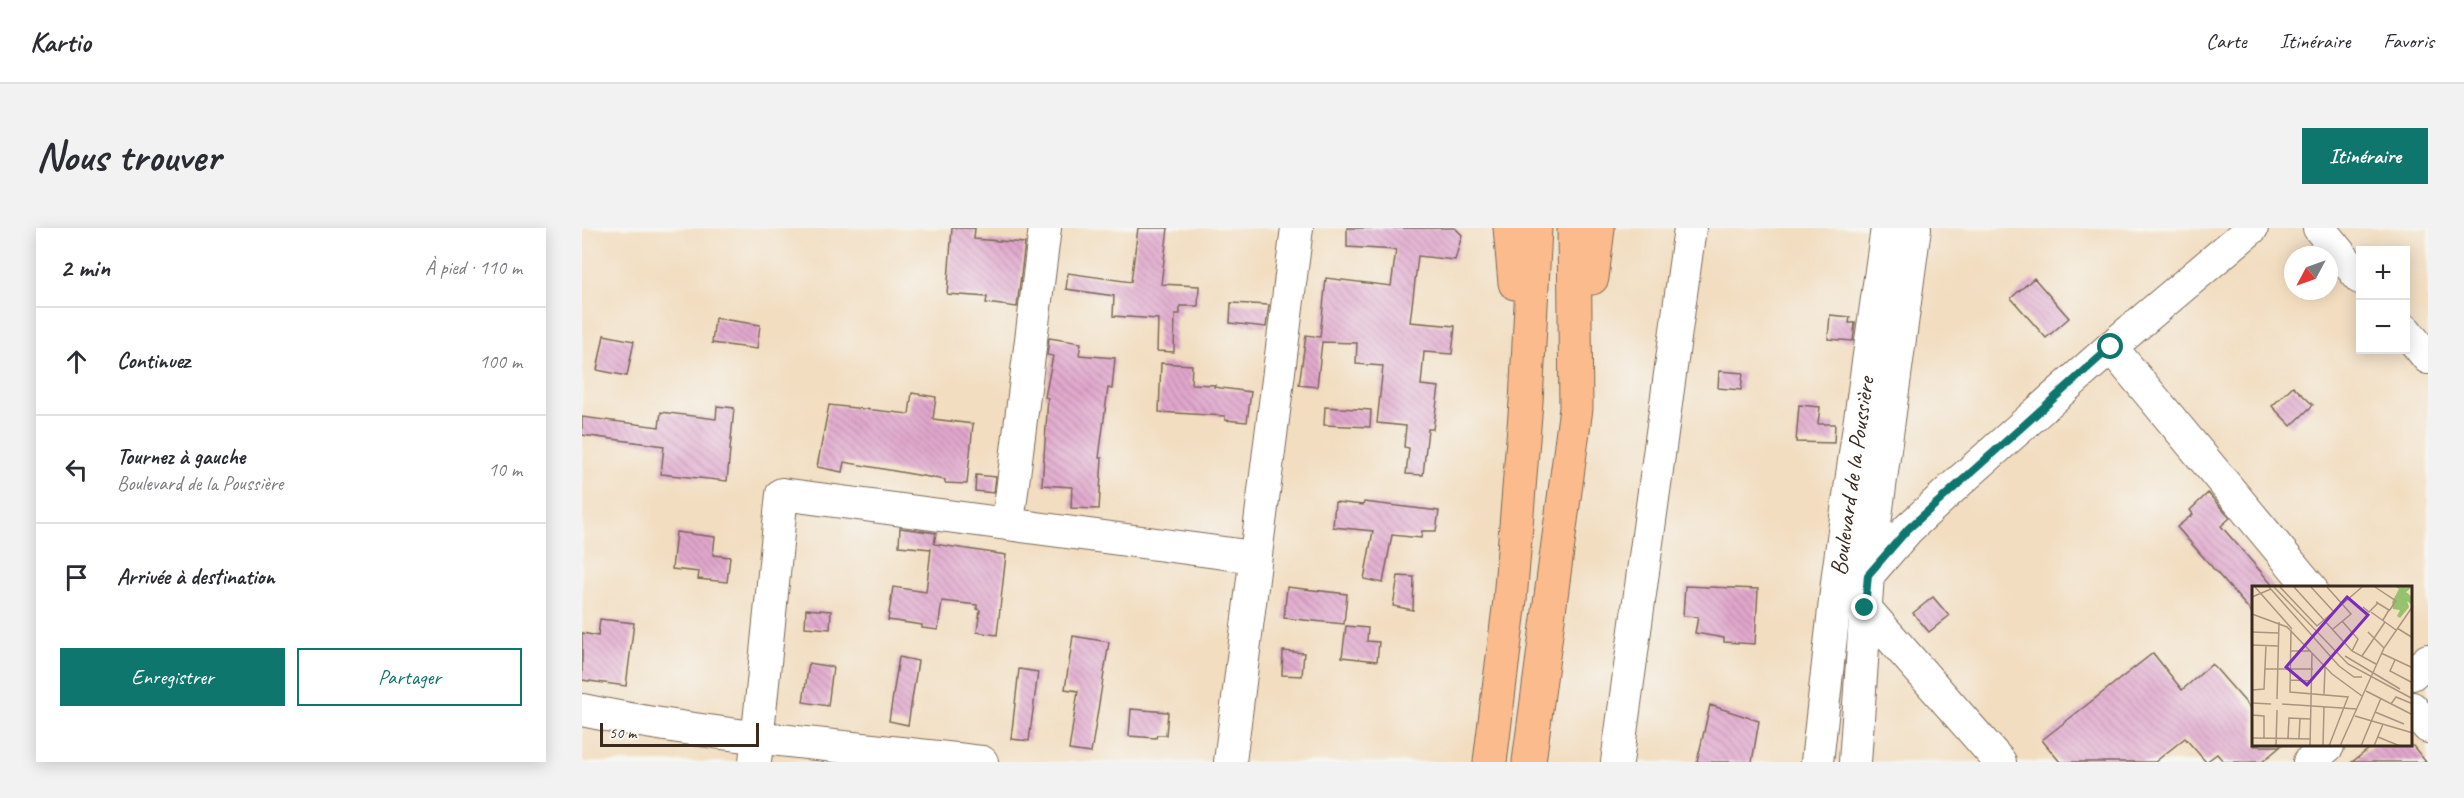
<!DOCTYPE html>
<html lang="fr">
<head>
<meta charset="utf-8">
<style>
  :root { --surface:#fff; --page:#f2f2f3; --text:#2b2b33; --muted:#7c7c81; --line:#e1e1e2; --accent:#0f766e }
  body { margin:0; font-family:Caveat,sans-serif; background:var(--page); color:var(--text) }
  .controls { position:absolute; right:18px; top:18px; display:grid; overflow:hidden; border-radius:0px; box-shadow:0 3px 15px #0003 }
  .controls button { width:54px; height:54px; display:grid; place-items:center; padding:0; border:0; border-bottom:2px solid var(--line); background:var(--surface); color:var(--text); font:30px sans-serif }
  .compass { position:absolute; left:1702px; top:18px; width:54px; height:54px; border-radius:50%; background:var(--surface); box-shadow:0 3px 15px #0003; rotate:229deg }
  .scale { position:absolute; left:18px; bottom:15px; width:159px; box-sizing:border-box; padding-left:6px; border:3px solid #3b2a1e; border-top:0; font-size:16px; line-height:21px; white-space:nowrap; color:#3b2a1e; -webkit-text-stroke:4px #f6f6f2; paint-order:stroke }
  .stop { position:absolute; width:18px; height:18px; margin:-14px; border:4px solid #0f766e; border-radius:50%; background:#fff }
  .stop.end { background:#0f766e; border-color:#fff; box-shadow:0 2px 6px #0008 }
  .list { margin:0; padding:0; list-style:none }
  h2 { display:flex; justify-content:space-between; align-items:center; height:78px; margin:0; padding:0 24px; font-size:26px }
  h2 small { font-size:20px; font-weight:400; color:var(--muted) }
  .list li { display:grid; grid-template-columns:39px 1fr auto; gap:18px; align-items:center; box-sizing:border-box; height:108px; padding:0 24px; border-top:2px solid var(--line) }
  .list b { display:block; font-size:22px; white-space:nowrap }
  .list p { margin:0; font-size:20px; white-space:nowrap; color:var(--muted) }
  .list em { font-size:20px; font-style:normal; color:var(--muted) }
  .actions { display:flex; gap:12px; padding:18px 24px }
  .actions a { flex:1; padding:14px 0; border:2px solid var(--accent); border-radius:0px; text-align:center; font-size:21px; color:var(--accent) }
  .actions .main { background:var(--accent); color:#fff }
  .icon { flex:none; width:33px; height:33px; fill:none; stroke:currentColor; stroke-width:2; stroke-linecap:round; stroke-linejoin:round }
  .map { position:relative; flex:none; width:1846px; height:534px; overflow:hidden; border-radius:0px }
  header { display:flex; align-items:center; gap:36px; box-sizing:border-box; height:84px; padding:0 30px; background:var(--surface); border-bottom:2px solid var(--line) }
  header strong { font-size:28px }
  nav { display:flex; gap:33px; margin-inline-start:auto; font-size:21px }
  .intro { display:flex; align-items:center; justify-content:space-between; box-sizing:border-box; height:144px; padding:0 36px }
  h1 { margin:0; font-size:42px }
  .button { padding:15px 27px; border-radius:0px; background:var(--accent); color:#fff; font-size:21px; font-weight:700 }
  main { display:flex; gap:36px; padding:0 36px }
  aside { flex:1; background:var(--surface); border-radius:0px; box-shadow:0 3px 15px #0003 }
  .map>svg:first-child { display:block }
</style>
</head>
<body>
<header>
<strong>Kartio</strong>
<nav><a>Carte</a><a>Itinéraire</a><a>Favoris</a></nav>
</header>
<div class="intro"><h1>Nous trouver</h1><a class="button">Itinéraire</a></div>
<main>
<aside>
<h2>2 min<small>À pied · 110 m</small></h2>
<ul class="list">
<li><svg class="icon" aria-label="ahead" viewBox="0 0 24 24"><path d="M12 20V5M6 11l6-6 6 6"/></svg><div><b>Continuez</b></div><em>100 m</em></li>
<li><svg class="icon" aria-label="left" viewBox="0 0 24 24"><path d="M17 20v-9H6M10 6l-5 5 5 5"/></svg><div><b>Tournez à gauche</b><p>Boulevard de la Poussière</p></div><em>10 m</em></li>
<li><svg class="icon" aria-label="arrive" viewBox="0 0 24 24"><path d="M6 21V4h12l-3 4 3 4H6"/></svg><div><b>Arrivée à destination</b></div></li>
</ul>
<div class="actions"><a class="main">Enregistrer</a><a>Partager</a></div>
</aside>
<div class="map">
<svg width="1846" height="534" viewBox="0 0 1846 534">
  <defs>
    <pattern id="building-back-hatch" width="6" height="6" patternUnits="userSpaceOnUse" patternTransform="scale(1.5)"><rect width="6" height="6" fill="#e1a7cd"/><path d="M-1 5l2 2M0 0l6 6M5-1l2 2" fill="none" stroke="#b888a6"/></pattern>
  </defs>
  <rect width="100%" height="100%" fill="#f6f6f2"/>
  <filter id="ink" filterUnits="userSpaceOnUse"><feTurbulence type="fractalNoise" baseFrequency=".0167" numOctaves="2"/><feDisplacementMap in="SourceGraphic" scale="12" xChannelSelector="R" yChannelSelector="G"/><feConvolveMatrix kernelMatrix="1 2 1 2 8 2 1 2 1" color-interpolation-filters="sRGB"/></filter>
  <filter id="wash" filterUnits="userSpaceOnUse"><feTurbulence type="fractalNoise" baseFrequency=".008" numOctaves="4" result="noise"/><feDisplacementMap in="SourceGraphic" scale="24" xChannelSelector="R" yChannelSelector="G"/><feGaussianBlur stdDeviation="1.35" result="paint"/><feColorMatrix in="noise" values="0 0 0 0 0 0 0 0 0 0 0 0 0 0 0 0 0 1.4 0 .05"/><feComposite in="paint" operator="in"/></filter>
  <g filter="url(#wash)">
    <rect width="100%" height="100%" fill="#f2ddc0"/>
    <g id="blocks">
      <path fill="url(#building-back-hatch)" d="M370,0H393L392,11L443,15L435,79L404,75L405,69L365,66Z
        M556,0H586L579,56L617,58L616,78H598V86H593L592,124L575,123L576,91L531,88L532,68L484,61L486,45L549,54Z
        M765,0H873L880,7L873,32L836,28L828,94L873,98L870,126L842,124L839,157L857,159L851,201H846L841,247L824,246L827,220L822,219L824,198L795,195L801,138L774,136L775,115L740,114L735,159L717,157L724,107L738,109L744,50L809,58L814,22L765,19Z
        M1452,50L1487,90L1464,110L1429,70Z
        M649,75L687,77L684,99L648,95Z
        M1248,87L1268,89L1267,95H1273L1271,113L1246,111Z
        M133,90L178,97L175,121L130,115Z
        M22,107L52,113L45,148L15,142Z
        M467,110L499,115L497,127L533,130L530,161L526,160L517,230H520L517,281L489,280L490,259L460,257L466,170L463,169L471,128L465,127Z
        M579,135L610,137L609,156L633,157L632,159L669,164L665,194L643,192V188L577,184Z
        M1137,143L1161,145L1159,162L1136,160Z
        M1711,158L1731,177L1709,198L1690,178Z
        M330,165L354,169L351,191L391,196L385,256L363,255V252L262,234L260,244L235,239L247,177L327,186Z
        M1217,177L1238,179L1236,196H1253L1252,215L1214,214Z
        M135,178L152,180L145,253L79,246L82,218L0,207V189L77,199L79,184L134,191Z
        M743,179L789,182L788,199L742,197Z
        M394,247L414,249L412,265L393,263Z
        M1626,265L1648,290L1639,298L1693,360H1672V387L1595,299L1611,286L1608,282Z
        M753,274L781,277L782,274L857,283L854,303H840L839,310L810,307L801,355L782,351L791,303L751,299Z
        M318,300L354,305L352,316L424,327L415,407L395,404L398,382L395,381V377L360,373L356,402L340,400V397L306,392L311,359L344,364L349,321L317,318Z
        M94,304L133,309L131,327L148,329L145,354L116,351L117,344L90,341Z
        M816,348L832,349L831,382L811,378Z
        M1103,358L1176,361L1173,416L1142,414V410L1113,405L1116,389L1101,388Z
        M705,359L765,366L762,396L702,390Z
        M1351,369L1367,388L1347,404L1331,385Z
        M224,381L249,383L248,401L223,399Z
        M18,391L52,395L44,458L0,452V405L16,408Z
        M764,398L786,400L785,413L797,414L795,433L760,429Z
        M491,408L527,414L509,525L487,522L496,463L483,461Z
        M701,423L722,425L720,448L700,447Z
        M1571,425L1600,462L1630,436L1672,484V518H1699L1680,534H1642L1635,526L1624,534L1603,510L1573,534H1478L1460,512Z
        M317,429L336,433L326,497L307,493Z
        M227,435L251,439L246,478L221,474Z
        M437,441L456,444L447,513L429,511Z
        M1128,477L1177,493L1170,534H1115Z
        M549,481L586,484L584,507H575L574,510L547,508Z
        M1791,518H1831L1844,534H1770Z"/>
    </g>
  </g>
  <g filter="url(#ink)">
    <use href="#blocks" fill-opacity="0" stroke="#7b6957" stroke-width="1.5"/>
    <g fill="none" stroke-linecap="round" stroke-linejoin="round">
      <defs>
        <g id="minor">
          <path d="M1737,0L1778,50"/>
          <path d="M1824,103L1846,130"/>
          <path d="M1529,119L1729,360"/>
          <path d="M426,295L463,0"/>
          <path d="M1286,347L1326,301L1378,253L1529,119L1670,0"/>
          <path d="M1283,380L1418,534"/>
          <path d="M1830,446L1846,432"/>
          <path d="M1830,480L1846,499"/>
          <path d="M0,482C131,509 266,518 400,534"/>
          <path d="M173,534L200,266L672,329"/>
          <path d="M648,534L715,0"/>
          <path d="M1035,534L1108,0"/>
          <path id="s1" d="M1235,534L1256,346L1305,0"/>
          <path d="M1273,534L1286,347L1333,0"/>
          <path d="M1727,534L1746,518"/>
        </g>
        <path id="major" d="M928,0L933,55
          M1010,50L1016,0
          M908,534L928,372L944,174L953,0
          M947,534L994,180L992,0"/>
      </defs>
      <use href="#minor" stroke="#7b6957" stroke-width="34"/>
      <use href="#major" stroke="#7b6957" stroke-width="35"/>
      <use href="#minor" stroke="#fff" stroke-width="32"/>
      <use href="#major" stroke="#fbbb8d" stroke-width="33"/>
    </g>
  </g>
  <g fill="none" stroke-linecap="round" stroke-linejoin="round" filter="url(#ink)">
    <path stroke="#0f766e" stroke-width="8" d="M1283,380L1286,347L1326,301L1529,119"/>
  </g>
  <g text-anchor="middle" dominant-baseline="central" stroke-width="4.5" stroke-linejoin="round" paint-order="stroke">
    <g font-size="24" fill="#3b2a1e" stroke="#f6f6f2">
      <text stroke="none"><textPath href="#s1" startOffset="288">Boulevard de la Poussière</textPath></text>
    </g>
  </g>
  <g transform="translate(1670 358)">
    <rect width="160" height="160" fill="#f2ddc0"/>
    <path d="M144,1H160L154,6L160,11V19L155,15L157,21L148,32L145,30L148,24L141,23L140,16L147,3Z" fill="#96c270"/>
    <path fill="none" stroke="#a9957f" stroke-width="1.5" d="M3,1L40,43M17,1L87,80L102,91H110M22,1L96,78L161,113M28,1L65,40L110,1M42,1L100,65L124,78M59,1L82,26M75,1L99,28L81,43M123,1L144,15L137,25M0,11L19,3M124,16L137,24L131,34M111,21L117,26L126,17M119,26L144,44M0,28L35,41L80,88L110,110M90,35L106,53L100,65M145,42L161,52M39,44L38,106L96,111L77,160M0,46L26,47M116,46L132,62M0,59L26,60M39,65H59M129,67L161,82M93,70L148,103M110,70L133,36M143,74L138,85L161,97M13,83H61M38,94L60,95M0,104L12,103L14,59M114,105L161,129M72,108L73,81M25,113L27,36M0,117L19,118M30,118L105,123M139,118L144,111L161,118M123,126L152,138M0,129L12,130V152M103,130L161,147M126,151L148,160M0,152L59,153M36,152L37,132L59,133M47,152L48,132M24,160L25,124M58,160L60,67M71,160L72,121M88,160L132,62L161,20M109,160L129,112M122,160L131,138"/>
    <path fill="#7b2cbf" fill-opacity="0.15" stroke="#7b2cbf" stroke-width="3" d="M95,11L116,29L55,99L34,81Z"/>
    <rect width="160" height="160" fill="none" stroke="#3b2a1e" stroke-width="3"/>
  </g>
</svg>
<div class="controls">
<button>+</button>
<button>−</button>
</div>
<svg class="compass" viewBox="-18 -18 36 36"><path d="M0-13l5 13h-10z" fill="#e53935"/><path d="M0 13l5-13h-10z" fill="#7c7c81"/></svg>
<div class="scale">50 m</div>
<div class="stop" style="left:1529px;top:119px"></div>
<div class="stop end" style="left:1283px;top:380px"></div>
</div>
</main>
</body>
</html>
